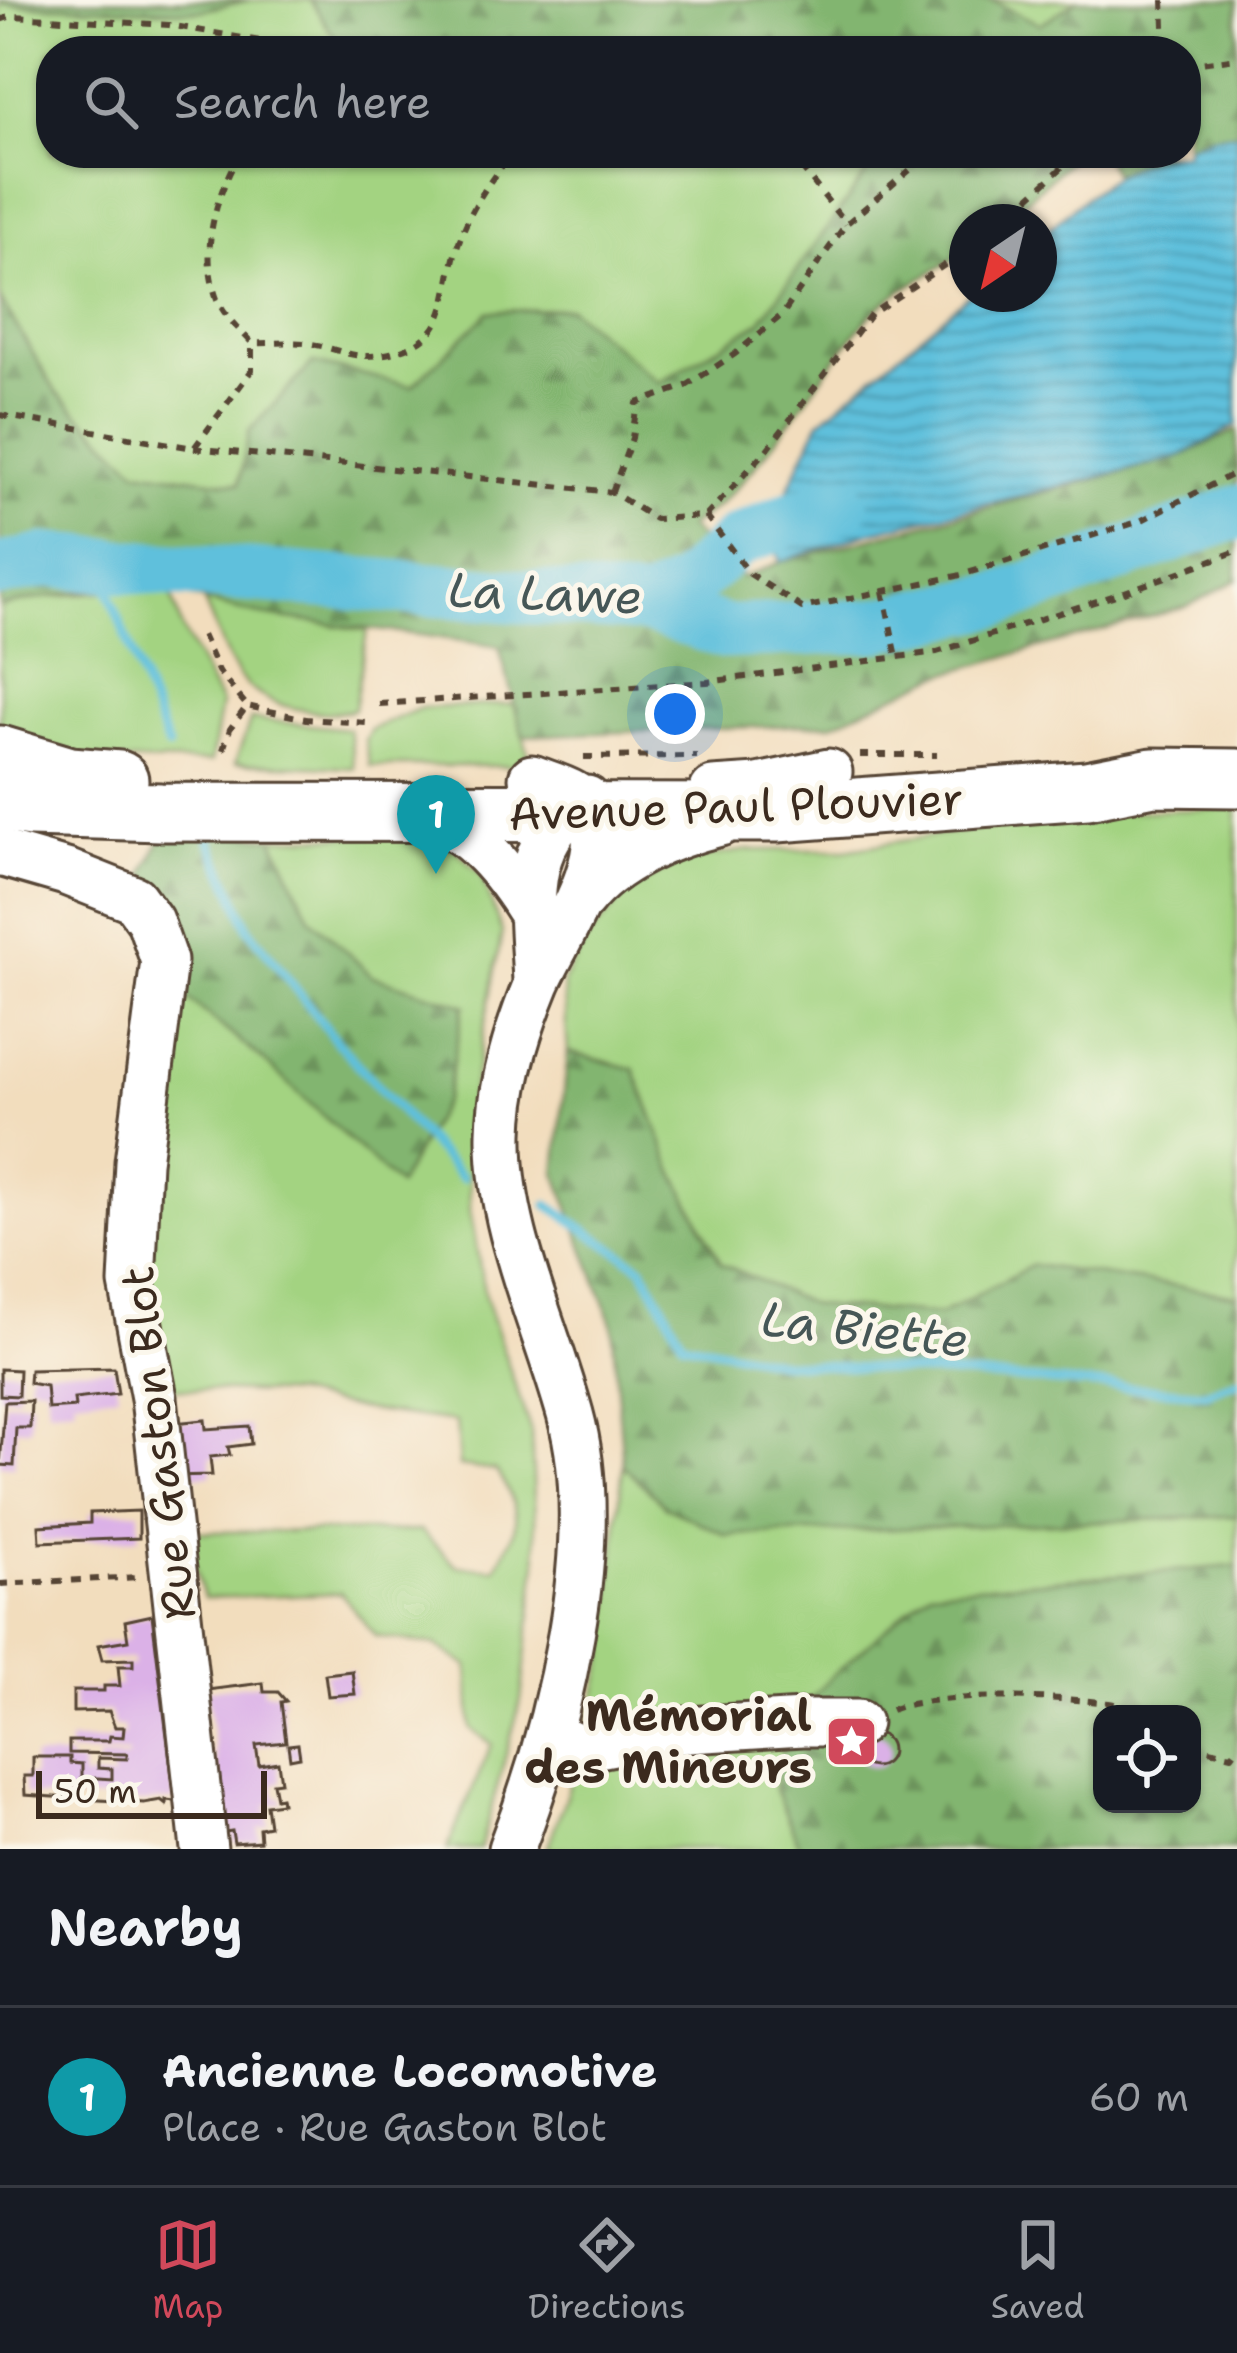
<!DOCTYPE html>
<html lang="en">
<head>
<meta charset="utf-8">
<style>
  :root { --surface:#171b24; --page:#20242c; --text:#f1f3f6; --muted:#9ea1a6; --line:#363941; --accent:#d1495b }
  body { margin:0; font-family:"Shantell Sans",sans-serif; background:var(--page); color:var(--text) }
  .controls { position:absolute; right:36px; bottom:36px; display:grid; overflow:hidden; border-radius:24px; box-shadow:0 3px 9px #0004 }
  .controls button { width:108px; height:108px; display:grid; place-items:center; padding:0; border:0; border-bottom:3px solid var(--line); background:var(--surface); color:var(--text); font:60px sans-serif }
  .compass { position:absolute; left:949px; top:204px; width:108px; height:108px; border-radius:50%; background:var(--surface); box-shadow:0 3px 9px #0004; rotate:215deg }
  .scale { position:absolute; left:36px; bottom:30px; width:231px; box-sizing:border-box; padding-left:12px; border:6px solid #3b2a1e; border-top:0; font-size:33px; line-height:42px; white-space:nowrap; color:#3b2a1e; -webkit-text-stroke:9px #fbf7ec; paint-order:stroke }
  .you { position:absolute; left:675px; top:714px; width:42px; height:42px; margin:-30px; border:9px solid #fff; border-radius:50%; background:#1a73e8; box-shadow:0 0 0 18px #1a73e833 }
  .badge { display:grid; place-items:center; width:78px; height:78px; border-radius:50%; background:var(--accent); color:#fff; font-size:39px; font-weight:700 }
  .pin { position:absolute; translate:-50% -99px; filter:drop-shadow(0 3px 6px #0008) }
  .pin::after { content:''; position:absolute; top:63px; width:42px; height:36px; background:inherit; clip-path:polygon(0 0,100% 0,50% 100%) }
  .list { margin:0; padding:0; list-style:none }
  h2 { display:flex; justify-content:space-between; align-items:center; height:156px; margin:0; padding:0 48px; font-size:51px }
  h2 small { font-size:39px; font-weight:400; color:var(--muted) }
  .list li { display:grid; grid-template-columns:78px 1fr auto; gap:36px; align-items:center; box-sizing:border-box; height:180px; padding:0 48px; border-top:3px solid var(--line) }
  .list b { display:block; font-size:45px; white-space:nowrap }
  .list p { margin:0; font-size:39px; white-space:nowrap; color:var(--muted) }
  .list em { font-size:39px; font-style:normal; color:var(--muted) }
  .icon { flex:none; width:66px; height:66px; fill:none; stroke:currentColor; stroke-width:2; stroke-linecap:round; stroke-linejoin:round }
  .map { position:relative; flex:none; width:1237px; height:1849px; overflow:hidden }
  .search { position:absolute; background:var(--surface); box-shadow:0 3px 9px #0004; left:36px; right:36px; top:36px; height:132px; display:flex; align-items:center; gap:30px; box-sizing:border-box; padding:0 42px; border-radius:48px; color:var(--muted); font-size:45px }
  .sheet { height:336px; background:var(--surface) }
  nav { display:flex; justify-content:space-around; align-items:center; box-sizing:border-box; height:168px; border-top:3px solid var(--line); background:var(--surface); font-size:33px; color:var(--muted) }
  nav a { display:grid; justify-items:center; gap:6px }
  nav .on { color:var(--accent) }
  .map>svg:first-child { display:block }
</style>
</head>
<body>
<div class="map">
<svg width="1237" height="1849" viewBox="0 0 1237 1849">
  <defs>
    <pattern id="forest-firs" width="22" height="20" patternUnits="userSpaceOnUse" patternTransform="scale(3)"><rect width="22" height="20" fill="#82b56f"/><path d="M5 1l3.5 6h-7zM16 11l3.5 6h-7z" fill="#6c935b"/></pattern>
    <pattern id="water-rules" width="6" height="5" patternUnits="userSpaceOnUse" patternTransform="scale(3)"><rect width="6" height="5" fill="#5ec0dc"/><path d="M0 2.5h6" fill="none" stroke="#4f9cb2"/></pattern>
  </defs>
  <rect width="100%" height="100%" fill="#fbf7ec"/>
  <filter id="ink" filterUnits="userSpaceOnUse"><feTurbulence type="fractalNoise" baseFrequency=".00833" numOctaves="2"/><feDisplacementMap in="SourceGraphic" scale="24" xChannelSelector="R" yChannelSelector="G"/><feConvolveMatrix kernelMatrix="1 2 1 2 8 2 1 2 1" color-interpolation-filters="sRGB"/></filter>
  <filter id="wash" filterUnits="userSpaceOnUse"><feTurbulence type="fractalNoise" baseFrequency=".004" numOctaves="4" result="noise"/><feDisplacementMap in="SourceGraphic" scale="48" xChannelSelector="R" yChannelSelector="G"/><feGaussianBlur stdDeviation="2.7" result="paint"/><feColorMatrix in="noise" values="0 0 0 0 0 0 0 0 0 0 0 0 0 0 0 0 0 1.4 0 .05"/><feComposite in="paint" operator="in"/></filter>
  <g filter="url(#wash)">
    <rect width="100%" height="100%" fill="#f2ddbd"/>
    <path fill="#a3d381" stroke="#6f7e50" stroke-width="3" d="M250,0H310L344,51H51V153H881L760,322L658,383L569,308L489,312L412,386L250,431L239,484L137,470L56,392L0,299V4L199,11Z
      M990,0H1078V2L1040,24Z
      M144,587L171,593L182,629L221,704L211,762L78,761L0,738V607L42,598Z
      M204,602L367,631L354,709C335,716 317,712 298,709C232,697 229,656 204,602Z
      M514,704L532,766H370L365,740L371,729L421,708Z
      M251,719L349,729L354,768L235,763Z
      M1237,808V1295L1033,1265L940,1315L812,1305L721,1263L673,1170L634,1069L568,1052L563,981L587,938L627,893L680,860L749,850H844L1071,814Z
      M427,834L457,851L481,875L502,932L469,1110L470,1210L485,1297L531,1432L537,1563L521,1700L480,1849H447L492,1744L471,1729L468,1666L435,1645L375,1636L341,1593L204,1598L185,1532L421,1531L457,1566L495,1569C520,1527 524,1514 496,1471L459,1466L456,1422L358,1409L295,1394L162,1388L143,1287L181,993L264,1061L464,1006L372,976L310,917L273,838Z
      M623,1465L665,1506L726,1535L1237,1516V1566L930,1590L775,1789L801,1849H547L583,1748L605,1654Z"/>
    <path fill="url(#forest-firs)" stroke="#5e7046" stroke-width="3" fill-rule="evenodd" d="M0,0H250L199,11L0,4Z
      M310,0H990L1040,24L1078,0H1237V133L1212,136L1186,146V51H344Z
      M881,153H1078L1002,222H967V250C938,270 890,293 868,318C815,378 754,490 688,527L743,578L780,562L1177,458L1237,430V580L1186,607L940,675L832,724L523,736L499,647C420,632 341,628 262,615C223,609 185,591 146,587C110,584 36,599 0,607V299L56,392L137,470L239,484L249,431L313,363L412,386L489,312L569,308L659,383L760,322Z
      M1102,153H1168L1114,174Z
      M167,826L273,838L310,917L372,976L464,1005L446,1098L398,1185L264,1061L181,993L184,930L144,874Z
      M568,1052L634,1069L673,1170L721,1263L812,1305L940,1315L1033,1265L1237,1295V1516L726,1535L665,1506L623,1465L612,1323L556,1173Z
      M1237,1566V1849H801L775,1789L787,1724L832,1676L930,1590ZM1102,1714H1192V1804H1102Z"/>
    <path fill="url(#water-rules)" stroke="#4c757d" stroke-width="3" d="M1237,133V425L1177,458L867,533L780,562L771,527L819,422L970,294H1039V237C1082,201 1127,153 1186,153V146L1212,136Z"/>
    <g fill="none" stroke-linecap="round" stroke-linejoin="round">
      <path stroke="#5ec0dc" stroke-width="9" d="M99,566L168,747
        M210,840L249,929L337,1042L462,1178
        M548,1205L643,1268L683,1342L782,1362L1206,1393L1237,1381"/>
      <path stroke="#5ec0dc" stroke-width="54" d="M0,570L47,560L646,606L685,588L737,541L799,515L842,506
        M646,606L726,632L871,626L1000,599L1237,512"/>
    </g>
    <g id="blocks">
      <path fill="#dbb1e7" d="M114,1368L118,1394L74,1399L75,1407L48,1409L46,1386L29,1383L30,1370Z
        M0,1369L19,1370L18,1396L0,1395Z
        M31,1401L30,1428H16L14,1466L0,1465L5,1402Z
        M205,1420L206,1429L249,1426L251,1444L228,1447L230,1455L210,1457L212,1475L170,1476L162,1424Z
        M139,1511V1538L40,1542L39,1526L90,1523V1513Z
        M152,1615L175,1801L166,1800V1804L161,1800L144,1803L25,1795L24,1776H33V1757H70V1763L82,1764V1778H98L112,1779V1769L98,1768V1758L127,1759V1754L69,1753V1741H109L110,1736L123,1737L124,1727H115L109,1711L73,1712V1691H104V1686H120L118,1666H133V1659L102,1660L98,1645L128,1640L125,1621Z
        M352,1671L355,1694L328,1696L325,1674Z
        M263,1683L264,1692H278L286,1701L281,1702L286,1742L256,1745L259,1765L278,1762L281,1782L273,1783L276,1798L281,1797L282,1803L266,1805L269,1826L259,1828L260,1841L234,1843L232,1831L225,1832L207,1690Z
        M857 1750a17 17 0 1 1 34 0a17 17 0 1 1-34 0Z
        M298,1744L300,1757L290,1759L288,1745Z"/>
    </g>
  </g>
  <g filter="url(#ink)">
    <use href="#blocks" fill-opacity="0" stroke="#564536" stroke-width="3"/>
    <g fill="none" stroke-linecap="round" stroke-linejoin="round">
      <defs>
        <path id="minor" d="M713,790L758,787L829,772
          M423,813C474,829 506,872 533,915
          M0,853L66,872L134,899L150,921L164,961L138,1162L132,1283L154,1398L204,1849
          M581,900C613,859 671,835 720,823
          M536,981C533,911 517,841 587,799
          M550,1737L583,1748L672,1731L803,1723H858
          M511,1849C558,1729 605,1541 570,1414C545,1323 498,1228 500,1133C501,1083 518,1029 537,983C556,939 610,864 592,815C584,792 552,786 532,778"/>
        <path id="major" d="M0,755L70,776L119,780
          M0,803L30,808L161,812L777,813L1087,790L1153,777L1237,778"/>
      </defs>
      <use href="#minor" stroke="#564536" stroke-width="51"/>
      <use href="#major" stroke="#564536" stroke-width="63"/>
      <path stroke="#564536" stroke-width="6" stroke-dasharray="9 9" stroke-linecap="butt" d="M1163,0L1165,51
        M0,20L12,16L169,25L317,51
        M1186,65L1237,58
        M240,153C216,194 199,251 217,299C224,316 240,330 252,343C273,344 297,340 317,345C340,350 354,359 379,355C459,343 439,293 460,239C472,206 490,180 512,153
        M790,153L846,224
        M1002,222L1078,153
        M0,415L194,448L252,370V343
        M194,448L612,492L655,519L706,516L766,451L871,314L967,250
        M612,492L632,438L637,403L686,386L735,354L782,315L846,224L930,153
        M706,516L750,574L802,608L957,576L1138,522L1237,472
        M883,591L897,657
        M202,635L218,671L247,706
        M379,704L707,682L937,652L1122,593L1237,551
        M223,750L230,729L247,706L306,719L367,723
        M860,755H937
        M584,757L697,756
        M0,1584L140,1577
        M891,1710C932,1692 1061,1697 1109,1703C1118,1704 1126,1709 1134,1714
        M1192,1746L1232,1755L1237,1748"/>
      <use href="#minor" stroke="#fff" stroke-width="45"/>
      <use href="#major" stroke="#fff" stroke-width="57"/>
    </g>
  </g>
  <defs>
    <symbol id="sight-square" viewBox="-11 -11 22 22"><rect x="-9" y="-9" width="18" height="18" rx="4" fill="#d1495b" stroke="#fbf7ec"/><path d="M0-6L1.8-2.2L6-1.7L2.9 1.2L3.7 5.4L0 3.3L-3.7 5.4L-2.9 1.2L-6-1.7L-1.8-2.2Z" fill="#fff"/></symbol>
  </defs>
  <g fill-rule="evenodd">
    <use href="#sight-square" x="822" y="1712" width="59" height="59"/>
  </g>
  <g text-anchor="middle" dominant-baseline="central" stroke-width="10" stroke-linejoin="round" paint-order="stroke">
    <g font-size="45" fill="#3b2a1e" stroke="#fbf7ec">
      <text transform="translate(736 806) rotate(-2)">Avenue Paul Plouvier</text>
      <text transform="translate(158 1443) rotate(-97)">Rue Gaston Blot</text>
    </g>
    <g font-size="45" font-weight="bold" fill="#3b2a1e" stroke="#fbf7ec" text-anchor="end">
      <text x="812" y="1715">Mémorial<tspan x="812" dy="52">des Mineurs</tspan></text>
    </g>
    <g font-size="48" font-style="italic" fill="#465757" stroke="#fbf7ec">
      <text transform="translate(545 593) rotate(2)">La Lawe</text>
      <text transform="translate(865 1329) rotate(6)">La Biette</text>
    </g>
  </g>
</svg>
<div class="controls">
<button><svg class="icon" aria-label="locate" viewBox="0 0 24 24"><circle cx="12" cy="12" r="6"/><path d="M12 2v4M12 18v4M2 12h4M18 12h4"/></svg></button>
</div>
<svg class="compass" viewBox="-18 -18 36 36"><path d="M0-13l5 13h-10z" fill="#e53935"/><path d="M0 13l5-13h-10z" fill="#9ea1a6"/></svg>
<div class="scale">50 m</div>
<div class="you"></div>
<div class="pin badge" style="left:436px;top:874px;background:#0f9aa8">1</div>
<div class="search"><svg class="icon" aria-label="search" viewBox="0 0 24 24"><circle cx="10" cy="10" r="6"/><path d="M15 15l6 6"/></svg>Search here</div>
</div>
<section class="sheet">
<h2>Nearby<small></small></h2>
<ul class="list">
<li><span class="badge" style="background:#0f9aa8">1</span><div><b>Ancienne Locomotive</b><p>Place · Rue Gaston Blot</p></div><em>60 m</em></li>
</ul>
</section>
<nav>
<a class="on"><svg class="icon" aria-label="map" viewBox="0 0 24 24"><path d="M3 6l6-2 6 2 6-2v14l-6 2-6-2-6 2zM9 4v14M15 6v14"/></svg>Map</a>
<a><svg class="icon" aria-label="directions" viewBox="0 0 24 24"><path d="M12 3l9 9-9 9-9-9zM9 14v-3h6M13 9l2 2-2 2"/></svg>Directions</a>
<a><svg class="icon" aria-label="saved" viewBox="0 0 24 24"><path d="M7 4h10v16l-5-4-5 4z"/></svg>Saved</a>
</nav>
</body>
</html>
